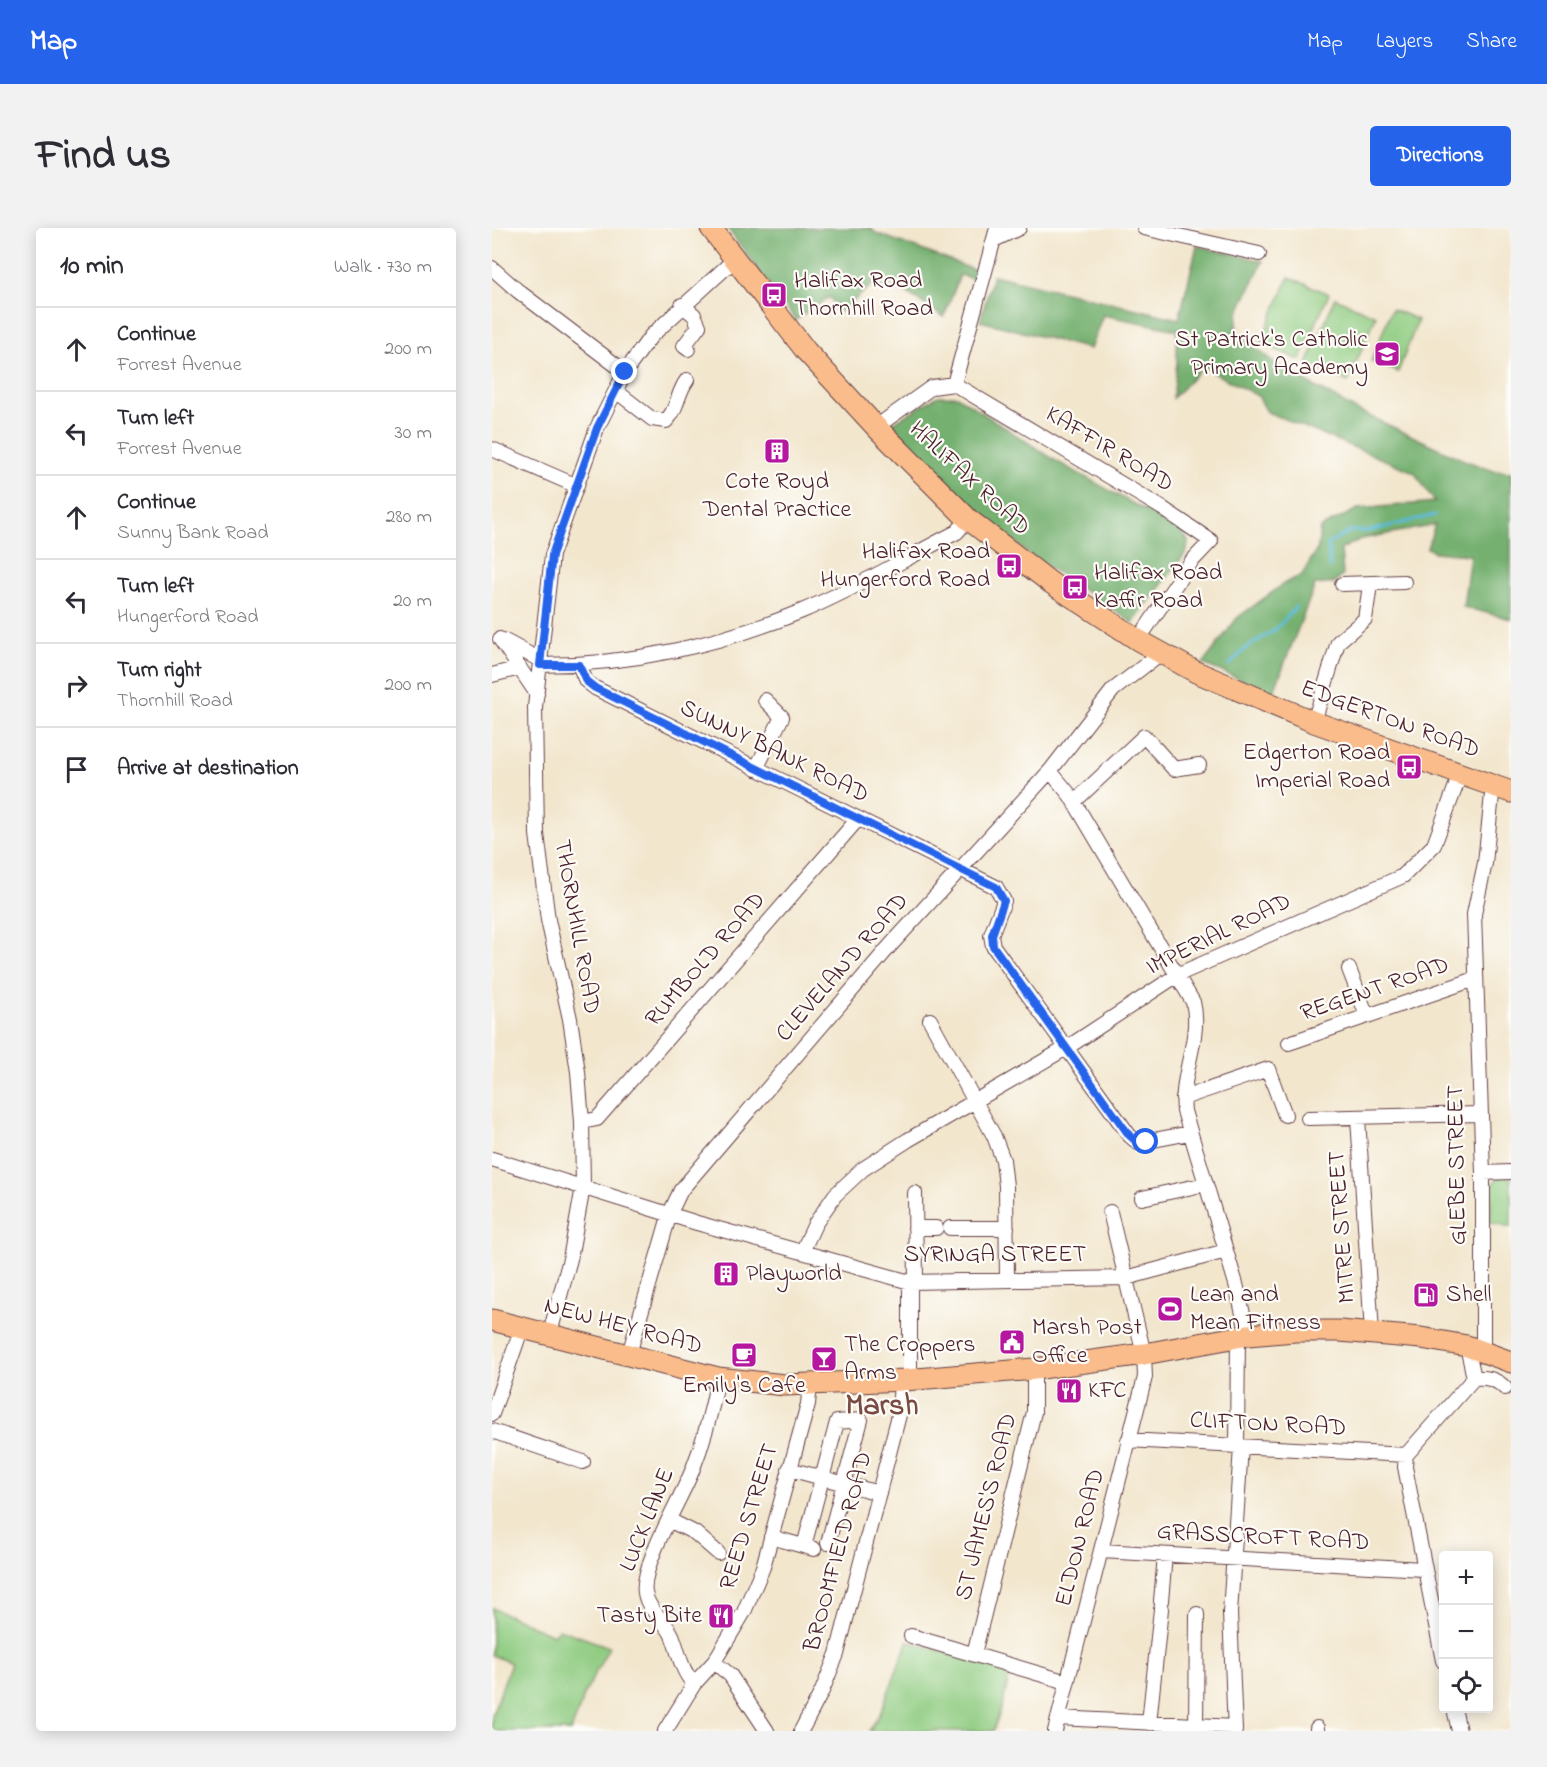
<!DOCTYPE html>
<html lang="en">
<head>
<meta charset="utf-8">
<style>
  :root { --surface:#fff; --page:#f2f2f3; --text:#2b2b33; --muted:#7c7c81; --line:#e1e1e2; --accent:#2563eb }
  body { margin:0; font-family:"Indie Flower",sans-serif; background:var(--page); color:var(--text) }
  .controls { position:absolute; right:18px; bottom:18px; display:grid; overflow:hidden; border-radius:6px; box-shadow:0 3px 15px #0003 }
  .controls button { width:54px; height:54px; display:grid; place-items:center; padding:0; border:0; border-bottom:2px solid var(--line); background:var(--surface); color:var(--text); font:30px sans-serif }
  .stop { position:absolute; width:18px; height:18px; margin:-14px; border:4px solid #2563eb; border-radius:50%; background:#fff }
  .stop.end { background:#2563eb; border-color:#fff; box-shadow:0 2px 6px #0008 }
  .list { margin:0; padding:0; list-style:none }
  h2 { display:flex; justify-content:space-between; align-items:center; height:78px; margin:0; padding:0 24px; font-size:26px }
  h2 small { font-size:20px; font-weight:400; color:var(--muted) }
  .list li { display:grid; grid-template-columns:39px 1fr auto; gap:18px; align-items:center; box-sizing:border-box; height:84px; padding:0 24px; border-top:2px solid var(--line) }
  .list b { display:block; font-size:22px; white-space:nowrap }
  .list p { margin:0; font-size:20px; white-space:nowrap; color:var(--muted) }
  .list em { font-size:20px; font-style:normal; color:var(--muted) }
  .icon { flex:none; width:33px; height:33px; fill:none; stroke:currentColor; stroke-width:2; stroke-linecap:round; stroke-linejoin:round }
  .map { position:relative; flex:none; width:1019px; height:1503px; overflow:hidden; border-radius:6px }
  header { display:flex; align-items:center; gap:36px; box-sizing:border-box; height:84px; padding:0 30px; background:var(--accent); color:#fff }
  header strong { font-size:28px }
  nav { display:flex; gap:33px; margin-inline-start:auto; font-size:21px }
  .intro { display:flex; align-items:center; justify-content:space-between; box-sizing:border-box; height:144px; padding:0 36px }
  h1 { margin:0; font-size:42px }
  .button { padding:15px 27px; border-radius:6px; background:var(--accent); color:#fff; font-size:21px; font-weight:700 }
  main { display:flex; gap:36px; padding:0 36px }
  aside { flex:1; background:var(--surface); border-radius:6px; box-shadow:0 3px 15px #0003 }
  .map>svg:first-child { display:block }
</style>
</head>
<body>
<header>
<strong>Map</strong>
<nav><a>Map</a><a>Layers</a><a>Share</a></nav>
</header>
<div class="intro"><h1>Find us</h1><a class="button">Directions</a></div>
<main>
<aside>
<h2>10 min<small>Walk · 730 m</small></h2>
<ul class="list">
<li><svg class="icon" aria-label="ahead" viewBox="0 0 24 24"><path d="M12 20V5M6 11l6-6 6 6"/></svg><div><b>Continue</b><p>Forrest Avenue</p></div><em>200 m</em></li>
<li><svg class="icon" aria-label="left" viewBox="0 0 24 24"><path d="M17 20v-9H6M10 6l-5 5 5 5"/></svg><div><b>Turn left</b><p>Forrest Avenue</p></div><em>30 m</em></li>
<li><svg class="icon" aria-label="ahead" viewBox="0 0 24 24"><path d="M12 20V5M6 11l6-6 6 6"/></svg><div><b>Continue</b><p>Sunny Bank Road</p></div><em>280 m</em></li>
<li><svg class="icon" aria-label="left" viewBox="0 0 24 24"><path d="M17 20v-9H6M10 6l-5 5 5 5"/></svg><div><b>Turn left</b><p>Hungerford Road</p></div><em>20 m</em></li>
<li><svg class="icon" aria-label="right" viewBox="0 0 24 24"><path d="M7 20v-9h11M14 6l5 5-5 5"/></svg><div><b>Turn right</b><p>Thornhill Road</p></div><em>200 m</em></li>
<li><svg class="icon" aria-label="arrive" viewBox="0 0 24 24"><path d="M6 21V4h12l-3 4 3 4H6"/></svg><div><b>Arrive at destination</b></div></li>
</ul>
</aside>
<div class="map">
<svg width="1019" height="1503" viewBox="0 0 1019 1503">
  <rect width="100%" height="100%" fill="#fdfcf7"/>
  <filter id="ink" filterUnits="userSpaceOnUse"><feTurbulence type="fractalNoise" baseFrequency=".0167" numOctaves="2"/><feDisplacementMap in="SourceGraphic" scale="12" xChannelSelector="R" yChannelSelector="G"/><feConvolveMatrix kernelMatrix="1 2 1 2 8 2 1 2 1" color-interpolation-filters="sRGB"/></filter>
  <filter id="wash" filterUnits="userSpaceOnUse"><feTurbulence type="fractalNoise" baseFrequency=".008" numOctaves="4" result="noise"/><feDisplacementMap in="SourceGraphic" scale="24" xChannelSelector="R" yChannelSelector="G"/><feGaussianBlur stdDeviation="1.35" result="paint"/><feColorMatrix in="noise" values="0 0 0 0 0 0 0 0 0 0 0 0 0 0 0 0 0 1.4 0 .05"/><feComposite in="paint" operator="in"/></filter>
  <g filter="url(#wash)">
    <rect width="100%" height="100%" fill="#f2e6cd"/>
    <path fill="#90cc82" stroke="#6d7656" stroke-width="1.5" d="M797,49L837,66L808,132L768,115Z
      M843,70L884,88L856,154L815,136Z
      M900,81L926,92L906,144L879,133Z
      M1009,948L1019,949V999L998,994L1000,956Z
      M0,1380L61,1407L67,1401L117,1419L93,1465L79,1503H0V1487L19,1435L0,1427Z
      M416,1413L518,1444L511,1476L501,1503H377L388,1486Z"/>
    <path fill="#74b070" stroke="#5f684e" stroke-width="1.5" d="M235,0H378L384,5L488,44L486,52L468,47L452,89L400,55L392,63L382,55L349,84L337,69L304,92Z
      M705,18L771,33L746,85L744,104L785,137L864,182L972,232L1002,243L1019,244V391L971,379L978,327L942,324L935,320L943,297L869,311L849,321L851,347L842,355L823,357L781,465L711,436L745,390L793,355L810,347L826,320L828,300L866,281L943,274L922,244L775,184L766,168L711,139L681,170L685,135V102L611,87L598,121L488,93L501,47L687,91Z
      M446,168H465L564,233L689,302L696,313L695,323L641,395L535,325L457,255L399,196Z"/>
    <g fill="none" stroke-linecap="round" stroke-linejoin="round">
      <path stroke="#59bad7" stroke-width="3" d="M838,339L836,316L859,303H877L943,287
        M737,437L754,420L783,402L804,379"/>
    </g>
  </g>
  <g filter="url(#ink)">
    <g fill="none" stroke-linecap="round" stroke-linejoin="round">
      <defs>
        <path id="minor" d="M652,0L767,26
          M502,12L527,0
          M0,40L26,63L133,144
          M190,77L202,87L207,98L192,118L196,121
          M462,156L505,0
          M124,163L160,191L174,193C186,181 185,165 195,152
          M384,199L440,159L462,156L670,280L719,313L699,334L646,412
          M0,221L85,258
          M850,356L912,354
          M8,411L45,466
          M11,412L48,432
          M48,437C137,437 228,417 310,383C363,361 414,330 465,304L476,291
          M87,437L94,453L103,460L504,659L512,673L499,707L501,718L637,907L646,915L698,905
          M0,447L28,440
          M822,494L846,414L873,391L878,357
          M264,541L290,489L273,472
          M558,543L578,567L701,774C710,810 688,845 692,883L744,1056L756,1107
          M582,574L652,508L682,541L707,537
          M857,741L875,788
          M438,792L502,908L511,932L514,958L515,1051
          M797,815L983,751
          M691,870L776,841L793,887
          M816,890L988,886
          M866,890L880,1105
          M90,894L105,891L366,591
          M0,931L205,995L418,1054L634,1050L734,1023
          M991,945L1019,944
          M423,965L424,1054
          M650,970L714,956
          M423,1000H444
          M458,1000H515
          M310,1024L323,996L343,967L371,941L416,912L576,819L687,746L911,648L942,617L969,544
          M418,1054V1151
          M58,1105L78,1031L91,959L90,894L86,844L78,791L56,692L45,606L43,479L60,327L105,200L133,144L159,108L242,32
          M975,1118L982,1150
          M991,1123V945L982,686L993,635L1001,557
          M137,1126L178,985L189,962L397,719L558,543L621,462L669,425
          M0,1186L30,1099
          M0,1203L91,1234
          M636,1212L914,1227
          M745,1218L746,1109
          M297,1241L387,1265
          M177,1292L203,1305L226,1325
          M279,1309L322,1321
          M312,1318L345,1194L369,1192L336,1315
          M609,1323L931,1341
          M669,1373L673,1327
          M419,1408L575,1454
          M482,1426L542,1184V1141
          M951,1433L913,1239L914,1227L982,1150C995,1149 1004,1151 1013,1160
          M222,1434L238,1447L275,1503
          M202,1456C189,1443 187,1424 180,1407C173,1392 156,1383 153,1365C148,1338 189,1271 200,1243C212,1213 220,1182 226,1150
          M962,1480L967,1503
          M566,1490L743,1499
          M657,1495L669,1381
          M704,1497L705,1386
          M825,1500V1503
          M173,1503L202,1456L222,1434L252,1384L271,1339L316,1176L318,1157
          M309,1503L330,1463L345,1426L407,1187L409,1152
          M563,1503L653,1149L652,1126L618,984
          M743,1503L738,1385L749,1219"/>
        <path id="highway" d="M219,0L314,123L384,199L476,291L559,355L646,412L704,444L822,494L1019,564
          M0,1092L226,1150L293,1157L413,1152L542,1141L652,1126L756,1107L803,1103H848L929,1110L975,1118L1019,1134"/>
      </defs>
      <use href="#minor" stroke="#633d43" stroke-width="16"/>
      <use href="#highway" stroke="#633d43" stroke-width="23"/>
      <use href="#minor" stroke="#fff" stroke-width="14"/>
      <use href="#highway" stroke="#f9bc8a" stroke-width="21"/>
    </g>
  </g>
  <g fill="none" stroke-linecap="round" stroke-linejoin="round" filter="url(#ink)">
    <path stroke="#2563eb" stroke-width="8" d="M133,144L105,200L60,327L48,437H87L94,453L103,460L504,659L512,673L500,707L501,718L637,907L646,915L654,914"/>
  </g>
  <defs>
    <symbol id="bus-square" viewBox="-11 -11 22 22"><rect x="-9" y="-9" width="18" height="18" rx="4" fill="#b5179e" stroke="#fdfcf7"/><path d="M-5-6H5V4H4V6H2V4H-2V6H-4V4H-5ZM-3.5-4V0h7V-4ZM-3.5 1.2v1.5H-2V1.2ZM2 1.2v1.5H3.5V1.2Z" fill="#fff"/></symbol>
    <symbol id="school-square" viewBox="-11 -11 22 22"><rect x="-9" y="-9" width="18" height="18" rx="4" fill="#b5179e" stroke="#fdfcf7"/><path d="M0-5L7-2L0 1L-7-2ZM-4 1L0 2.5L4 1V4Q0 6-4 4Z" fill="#fff"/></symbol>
    <symbol id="building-square" viewBox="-11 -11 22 22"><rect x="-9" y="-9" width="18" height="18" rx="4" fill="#b5179e" stroke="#fdfcf7"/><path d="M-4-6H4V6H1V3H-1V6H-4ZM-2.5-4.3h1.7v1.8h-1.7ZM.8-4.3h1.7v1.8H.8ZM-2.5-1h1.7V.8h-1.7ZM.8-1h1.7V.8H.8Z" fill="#fff"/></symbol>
    <symbol id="fuel-square" viewBox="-11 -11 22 22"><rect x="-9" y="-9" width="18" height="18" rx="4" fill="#b5179e" stroke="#fdfcf7"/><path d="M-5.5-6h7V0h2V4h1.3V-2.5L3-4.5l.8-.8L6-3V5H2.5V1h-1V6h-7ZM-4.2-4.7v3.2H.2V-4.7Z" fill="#fff"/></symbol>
    <symbol id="stadium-square" viewBox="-11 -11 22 22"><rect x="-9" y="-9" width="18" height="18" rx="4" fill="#b5179e" stroke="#fdfcf7"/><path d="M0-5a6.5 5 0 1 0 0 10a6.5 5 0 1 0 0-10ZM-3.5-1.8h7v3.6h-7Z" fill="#fff"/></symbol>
    <symbol id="civic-square" viewBox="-11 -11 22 22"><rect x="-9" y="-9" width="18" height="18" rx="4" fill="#b5179e" stroke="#fdfcf7"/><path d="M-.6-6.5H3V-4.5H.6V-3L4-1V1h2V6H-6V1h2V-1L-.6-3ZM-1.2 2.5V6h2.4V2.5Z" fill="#fff"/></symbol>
    <symbol id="cafe-square" viewBox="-11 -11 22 22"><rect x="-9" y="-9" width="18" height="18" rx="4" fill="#b5179e" stroke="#fdfcf7"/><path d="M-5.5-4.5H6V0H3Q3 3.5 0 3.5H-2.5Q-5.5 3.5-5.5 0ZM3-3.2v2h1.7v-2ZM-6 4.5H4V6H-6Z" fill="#fff"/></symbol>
    <symbol id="bar-square" viewBox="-11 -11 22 22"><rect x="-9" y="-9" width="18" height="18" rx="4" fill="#b5179e" stroke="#fdfcf7"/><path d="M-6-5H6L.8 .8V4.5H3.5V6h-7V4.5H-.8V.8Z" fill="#fff"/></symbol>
    <symbol id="restaurant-square" viewBox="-11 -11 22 22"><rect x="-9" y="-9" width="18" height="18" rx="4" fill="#b5179e" stroke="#fdfcf7"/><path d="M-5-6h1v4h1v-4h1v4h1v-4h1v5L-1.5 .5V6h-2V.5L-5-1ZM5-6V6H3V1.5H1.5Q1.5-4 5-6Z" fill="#fff"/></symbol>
  </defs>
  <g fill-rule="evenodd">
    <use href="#bus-square" x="267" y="52" width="30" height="30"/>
    <use href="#school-square" x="880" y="111" width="30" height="30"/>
    <use href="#building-square" x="270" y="208" width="30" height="30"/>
    <use href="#bus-square" x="502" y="323" width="30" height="30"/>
    <use href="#bus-square" x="568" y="344" width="30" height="30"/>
    <use href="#bus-square" x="902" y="524" width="30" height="30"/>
    <use href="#building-square" x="219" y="1031" width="30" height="30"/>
    <use href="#fuel-square" x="919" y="1052" width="30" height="30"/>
    <use href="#stadium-square" x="663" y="1066" width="30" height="30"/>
    <use href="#civic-square" x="505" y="1099" width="30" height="30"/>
    <use href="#cafe-square" x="237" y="1112" width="30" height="30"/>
    <use href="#bar-square" x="317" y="1116" width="30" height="30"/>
    <use href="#restaurant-square" x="562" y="1148" width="30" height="30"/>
    <use href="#restaurant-square" x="214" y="1373" width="30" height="30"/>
  </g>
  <g text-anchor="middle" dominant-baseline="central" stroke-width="4.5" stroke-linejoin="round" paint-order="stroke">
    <g font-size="24" fill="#4a1f2b" stroke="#fdfcf7" text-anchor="start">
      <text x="302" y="53">Halifax Road<tspan x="302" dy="28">Thornhill Road</tspan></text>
      <text x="876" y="112" text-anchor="end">St Patrick's Catholic<tspan x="876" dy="28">Primary Academy</tspan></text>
      <text x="285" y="254" text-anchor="middle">Cote Royd<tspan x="285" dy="28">Dental Practice</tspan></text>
      <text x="498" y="324" text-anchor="end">Halifax Road<tspan x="498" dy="28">Hungerford Road</tspan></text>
      <text x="602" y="345">Halifax Road<tspan x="602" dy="28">Kaffir Road</tspan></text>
      <text x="898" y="525" text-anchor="end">Edgerton Road<tspan x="898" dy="28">Imperial Road</tspan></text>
      <text x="254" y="1046">Playworld</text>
      <text x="698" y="1067">Lean and<tspan x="698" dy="28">Mean Fitness</tspan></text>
      <text x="954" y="1067">Shell</text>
      <text x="540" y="1100">Marsh Post<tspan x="540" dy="28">Office</tspan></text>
      <text x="352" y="1117">The Croppers<tspan x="352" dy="28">Arms</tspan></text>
      <text x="252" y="1158" text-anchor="middle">Emily's Cafe</text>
      <text x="596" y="1163">KFC</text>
      <text x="210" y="1388" text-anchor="end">Tasty Bite</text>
    </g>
    <g font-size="24" fill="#4a1f2b" stroke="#fdfcf7">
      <text transform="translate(617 222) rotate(31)">KAFFIR ROAD</text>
      <text transform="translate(477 251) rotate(43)">HALIFAX ROAD</text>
      <text transform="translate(898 492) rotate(20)">EDGERTON ROAD</text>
      <text transform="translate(282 524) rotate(26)">SUNNY BANK ROAD</text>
      <text transform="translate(84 699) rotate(80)">THORNHILL ROAD</text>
      <text transform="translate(727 707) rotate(-26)">IMPERIAL ROAD</text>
      <text transform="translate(214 732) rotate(-49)">RUMBOLD ROAD</text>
      <text transform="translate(351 740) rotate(-49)">CLEVELAND ROAD</text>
      <text transform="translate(883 762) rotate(-19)">REGENT ROAD</text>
      <text transform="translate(966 937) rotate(-91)">GLEBE STREET</text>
      <text transform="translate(851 999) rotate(-94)">MITRE STREET</text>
      <text x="503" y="1027">SYRINGA STREET</text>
      <text transform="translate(131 1099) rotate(15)">NEW HEY ROAD</text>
      <text transform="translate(776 1197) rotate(3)">CLIFTON ROAD</text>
      <text transform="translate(495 1279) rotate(-76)">ST JAMES'S ROAD</text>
      <text transform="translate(258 1289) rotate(-73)">REED STREET</text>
      <text transform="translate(156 1292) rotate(-68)">LUCK LANE</text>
      <text transform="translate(589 1310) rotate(-76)">ELDON ROAD</text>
      <text transform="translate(771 1310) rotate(3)">GRASSCROFT ROAD</text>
      <text transform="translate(347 1324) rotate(-75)">BROOMFIELD ROAD</text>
    </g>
    <g font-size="30" font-weight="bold" fill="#794b42" stroke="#fdfcf7">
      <text x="390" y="1179">Marsh</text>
    </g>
  </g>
</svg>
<div class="controls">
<button>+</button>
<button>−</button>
<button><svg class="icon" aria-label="locate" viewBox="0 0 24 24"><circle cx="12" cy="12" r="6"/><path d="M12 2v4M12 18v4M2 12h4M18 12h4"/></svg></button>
</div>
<div class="stop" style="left:654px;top:914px"></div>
<div class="stop end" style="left:133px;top:144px"></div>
</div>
</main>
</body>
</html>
